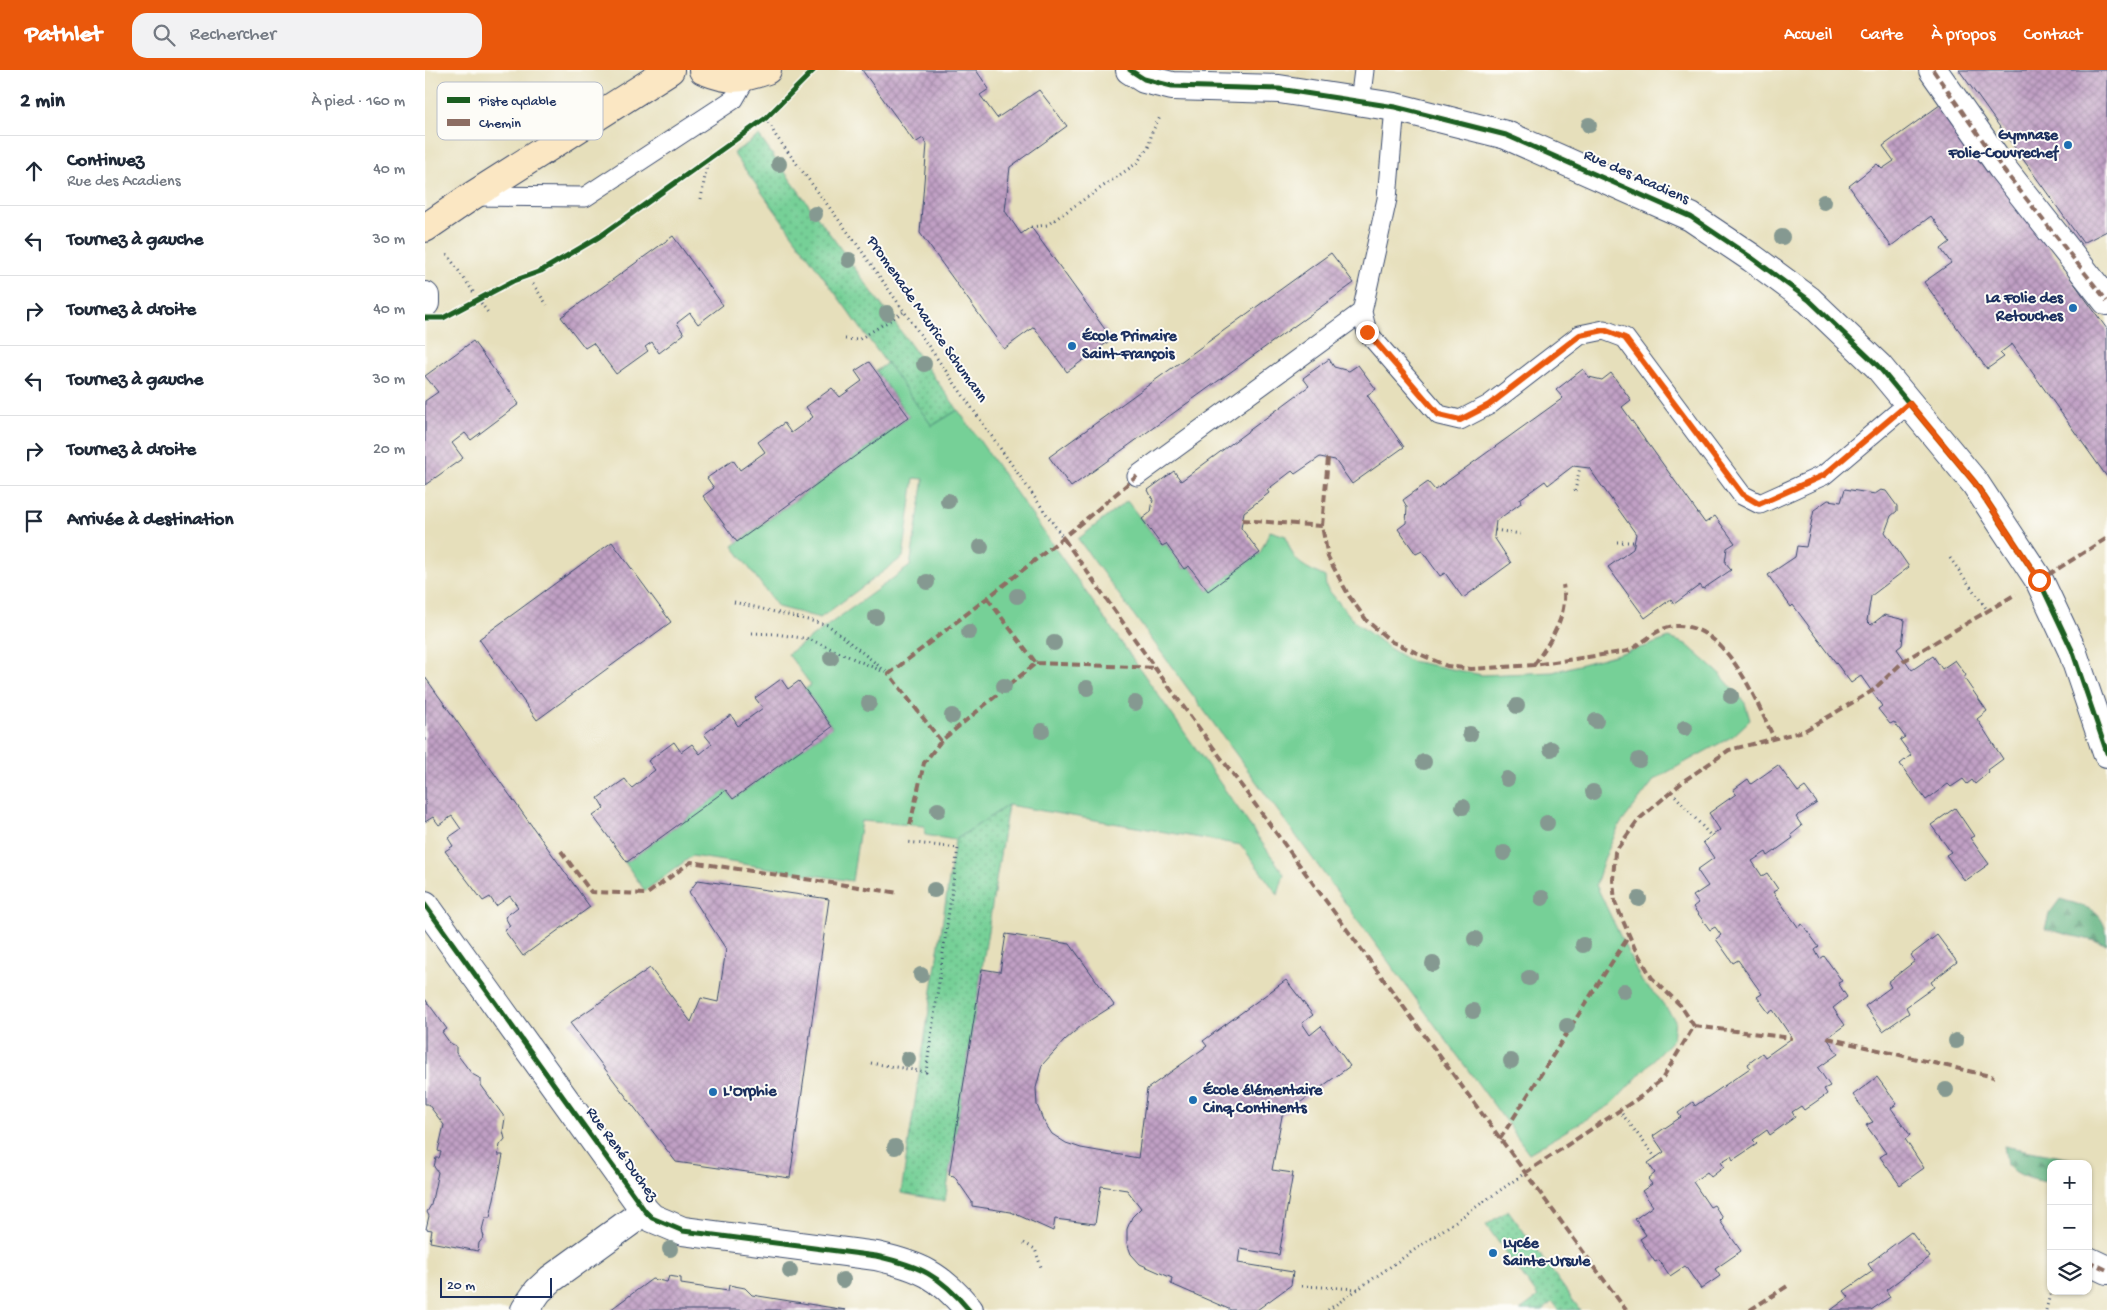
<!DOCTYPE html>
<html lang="fr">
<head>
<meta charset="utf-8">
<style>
  :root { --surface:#fff; --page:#f2f2f3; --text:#1f2937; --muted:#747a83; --line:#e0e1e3; --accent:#ea580c }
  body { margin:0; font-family:"Gochi Hand",sans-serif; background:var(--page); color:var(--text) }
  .controls { position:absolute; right:15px; bottom:15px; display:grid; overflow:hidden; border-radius:10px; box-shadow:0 1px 4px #0004 }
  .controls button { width:45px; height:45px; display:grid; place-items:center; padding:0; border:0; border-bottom:1px solid var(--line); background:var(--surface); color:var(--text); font:25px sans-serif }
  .scale { position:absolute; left:15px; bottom:12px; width:112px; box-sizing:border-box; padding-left:5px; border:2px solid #1b2f5e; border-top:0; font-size:14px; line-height:18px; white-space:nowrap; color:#1b2f5e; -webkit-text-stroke:4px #fdfcf7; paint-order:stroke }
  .stop { position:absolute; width:15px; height:15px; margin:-11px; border:4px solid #ea580c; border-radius:50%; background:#fff }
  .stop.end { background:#ea580c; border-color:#fff; box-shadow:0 1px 5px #0008 }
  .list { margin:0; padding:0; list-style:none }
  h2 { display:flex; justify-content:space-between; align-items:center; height:65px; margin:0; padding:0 20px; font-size:21px }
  h2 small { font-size:16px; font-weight:400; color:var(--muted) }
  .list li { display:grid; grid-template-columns:32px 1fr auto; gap:15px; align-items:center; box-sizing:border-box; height:70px; padding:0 20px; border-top:1px solid var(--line) }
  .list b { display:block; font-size:19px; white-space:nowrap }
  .list p { margin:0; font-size:16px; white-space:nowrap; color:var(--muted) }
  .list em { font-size:16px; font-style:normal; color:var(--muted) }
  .icon { flex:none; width:28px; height:28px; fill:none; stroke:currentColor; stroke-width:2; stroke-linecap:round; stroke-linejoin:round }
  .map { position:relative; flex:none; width:1682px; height:1240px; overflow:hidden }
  header { display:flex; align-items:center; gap:30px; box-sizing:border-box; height:70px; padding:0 25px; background:var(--accent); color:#fff }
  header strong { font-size:24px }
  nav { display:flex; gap:28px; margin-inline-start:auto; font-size:18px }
  .search { width:350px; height:45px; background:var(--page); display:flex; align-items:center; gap:12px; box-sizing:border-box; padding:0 18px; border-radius:15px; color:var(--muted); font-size:19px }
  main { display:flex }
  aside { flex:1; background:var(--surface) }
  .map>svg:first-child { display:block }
</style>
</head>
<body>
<header>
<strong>Pathlet</strong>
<div class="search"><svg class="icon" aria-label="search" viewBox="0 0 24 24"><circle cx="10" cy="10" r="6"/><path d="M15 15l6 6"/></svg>Rechercher</div>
<nav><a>Accueil</a><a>Carte</a><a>À propos</a><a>Contact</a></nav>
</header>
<main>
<aside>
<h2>2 min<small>À pied · 160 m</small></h2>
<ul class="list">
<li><svg class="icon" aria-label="ahead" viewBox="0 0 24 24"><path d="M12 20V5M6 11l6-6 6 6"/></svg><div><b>Continuez</b><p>Rue des Acadiens</p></div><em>40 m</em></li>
<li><svg class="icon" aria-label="left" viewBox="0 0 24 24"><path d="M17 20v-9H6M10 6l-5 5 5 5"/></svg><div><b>Tournez à gauche</b></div><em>30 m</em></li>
<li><svg class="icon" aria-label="right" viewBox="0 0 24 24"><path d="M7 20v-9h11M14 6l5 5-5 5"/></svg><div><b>Tournez à droite</b></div><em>40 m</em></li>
<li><svg class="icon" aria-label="left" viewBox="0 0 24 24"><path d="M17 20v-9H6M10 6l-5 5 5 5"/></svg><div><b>Tournez à gauche</b></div><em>30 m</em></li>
<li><svg class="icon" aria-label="right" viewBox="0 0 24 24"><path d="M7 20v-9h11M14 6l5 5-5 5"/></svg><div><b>Tournez à droite</b></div><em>20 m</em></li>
<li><svg class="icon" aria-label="arrive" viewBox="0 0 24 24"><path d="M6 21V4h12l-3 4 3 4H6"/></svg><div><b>Arrivée à destination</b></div></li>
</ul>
</aside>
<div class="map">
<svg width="1682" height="1240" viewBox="0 0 1682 1240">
  <defs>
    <pattern id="grass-dots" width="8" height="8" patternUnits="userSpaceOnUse" patternTransform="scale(1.25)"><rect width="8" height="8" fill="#76d097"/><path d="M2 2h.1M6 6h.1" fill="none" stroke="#60a97e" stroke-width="1.8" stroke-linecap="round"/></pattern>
    <pattern id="forest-firs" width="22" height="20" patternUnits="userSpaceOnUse" patternTransform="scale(1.25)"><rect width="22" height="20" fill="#60b280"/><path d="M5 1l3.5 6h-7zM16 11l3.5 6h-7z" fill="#4e916c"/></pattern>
    <pattern id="building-cross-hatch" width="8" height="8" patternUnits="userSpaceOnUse" patternTransform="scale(1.25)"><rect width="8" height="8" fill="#c1a0c5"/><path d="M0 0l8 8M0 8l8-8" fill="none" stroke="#9c83a3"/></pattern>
  </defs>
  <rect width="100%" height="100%" fill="#fdfcf7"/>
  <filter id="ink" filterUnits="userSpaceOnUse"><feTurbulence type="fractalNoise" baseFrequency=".02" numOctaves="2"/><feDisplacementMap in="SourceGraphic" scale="10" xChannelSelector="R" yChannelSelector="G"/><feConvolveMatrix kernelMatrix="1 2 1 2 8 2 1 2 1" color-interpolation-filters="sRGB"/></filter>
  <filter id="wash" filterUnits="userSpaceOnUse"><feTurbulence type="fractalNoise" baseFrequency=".0096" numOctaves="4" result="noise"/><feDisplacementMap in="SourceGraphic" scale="20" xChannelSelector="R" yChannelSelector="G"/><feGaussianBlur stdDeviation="1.12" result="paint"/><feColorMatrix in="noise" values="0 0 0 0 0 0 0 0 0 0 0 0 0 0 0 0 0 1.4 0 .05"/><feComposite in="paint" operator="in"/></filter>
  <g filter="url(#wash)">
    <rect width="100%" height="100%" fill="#e6dfbb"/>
    <path fill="url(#grass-dots)" stroke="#48807a" d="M334,66L354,94L533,340L507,356L308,83Z
      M583,735L520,1131L476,1123L530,770Z
      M1083,1140L1155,1240H1134L1128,1232L1118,1240H1095L1113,1227L1061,1155Z"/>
    <path fill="url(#forest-firs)" stroke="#3e706f" d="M1635,829C1663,837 1682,840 1682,874L1620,859L1624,844Z
      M1579,1076L1647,1089L1643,1094H1626V1110L1621,1112C1605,1109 1594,1106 1582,1095Z"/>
    <path fill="#76d097" stroke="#48807a" d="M462,293L507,356L533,340L859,804L853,825L816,775L583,735L530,770L500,765L499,756L436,751L427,811L267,786L220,821L199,791L202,792L301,720L308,729L407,657L380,619L386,615L363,584L485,496L499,409L489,408L478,487L395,548L353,537L308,476L484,347L451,301Z
      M702,431L737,476L741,474L759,499L764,496L783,521L835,483L845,461L861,466C868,493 876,495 900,507L901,517L930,552L964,578L986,591L1057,605L1128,602L1222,576L1244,568L1261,574L1295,604L1320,633L1325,650L1308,666L1230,709L1194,756L1179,789L1171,815L1217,912L1233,927L1250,950L1248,969L1187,1034L1104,1083L653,469Z"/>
    <g id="blocks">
      <path fill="url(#building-cross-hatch)" d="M437,0H551L564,19L555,25L572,48L614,20L642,56L585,97L580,141L596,164L606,157L687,269L642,302L609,257L579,279L495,163L502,74L498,68L490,73Z
        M1534,0H1682V161L1658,173Z
        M1519,32L1682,259V407L1587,274L1575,283L1579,287L1562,299L1499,212L1526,193L1516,179L1525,172L1506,146L1466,176L1424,116L1452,94L1457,99L1469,91L1458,76Z
        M248,166L298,235L273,254L265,243L252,253L259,264L234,283L227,272L220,277L223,281L191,304L168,273L160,278L136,247Z
        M906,183L929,213L646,417L624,387Z
        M48,271L94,334L46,370L40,363L27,373L38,388L0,415V331L13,322L0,306Z
        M904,289L909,297L924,301L933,295L951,319L942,325L979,377L927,414L910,390L895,387L870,404L867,401L842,420L844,423L819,442L816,458L835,483L783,521L764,496L759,499L741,474L737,476L717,449L726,442L728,430L723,420L749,401L756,411L884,316L878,308Z
        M444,292L484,347L312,472L278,426L289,418L282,408L308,390L315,400L340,382L333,372L359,353L366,363L388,347L381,337L407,318L415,327L437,311L430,301Z
        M1158,299L1164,307L1177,310L1186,303L1206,330L1197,337L1280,453L1290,446L1310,473L1302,478L1300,493L1306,500L1278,519L1275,515L1249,534L1246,529L1220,548L1183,497L1208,479L1211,464L1164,398L1148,396L1123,415L1120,411L1095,429L1096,433L1071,451L1069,467L1086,493L1038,528L1020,503L1015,506L997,481L991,484L973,459L981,453L982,437L978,430L1003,412L1010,420L1138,328L1131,320Z
        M1420,419L1450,424L1456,420L1461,421L1472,436V441L1466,446L1460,462L1484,497L1446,526L1442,551L1446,555L1459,545L1480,550L1477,575L1472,579L1487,600L1508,586L1517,599L1530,590L1541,605L1539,608L1562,641L1552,649L1578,689L1563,700L1564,702L1550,714L1547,710L1542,714L1538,709L1526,717L1523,714L1501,730L1475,694L1486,685L1475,670L1480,667L1469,652L1465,654L1453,639L1457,636L1436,606L1426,613L1368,535L1366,537L1343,505L1370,487L1372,476L1381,477L1389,440L1403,430L1416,432Z
        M187,472L246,552L112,650L54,569Z
        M0,607L165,837L98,886L79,860L85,856L80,847L93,837L85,826L71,836L65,827L58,831L20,781L28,776L23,768L36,759L27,746L14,755L8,747L0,752Z
        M356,609L363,619L374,611L407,657L308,729L301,720L202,792L168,746L179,738L173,728L200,709L207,718L230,700L223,691L249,672L256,682L267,674L275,684L287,674L279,664L306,645L313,656L338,638L330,628Z
        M1353,695L1373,722L1380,717L1392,733L1371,747L1377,756L1366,765L1368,768L1343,786L1341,782L1327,791L1337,806L1342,803L1353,819L1348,822L1373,857L1377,854L1394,877L1390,880L1395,889L1399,886L1417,911L1413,913L1422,927L1408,938L1420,955L1402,968L1413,984L1393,998L1405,1016L1399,1019L1402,1024L1379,1040L1376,1036L1367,1042L1370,1047L1345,1065L1342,1060L1328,1070L1332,1074L1308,1090L1306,1086L1296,1092L1299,1097L1286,1107L1282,1102L1268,1112L1285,1137L1289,1135L1298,1148L1295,1151L1316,1181L1290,1199L1295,1206L1276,1219L1260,1196L1245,1206L1234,1190L1230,1192L1215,1169L1221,1165L1210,1149L1228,1136L1217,1121L1227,1114L1223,1109L1230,1103L1223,1093L1239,1082L1228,1066L1256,1047L1253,1043L1268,1032L1270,1036L1325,998L1323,994L1337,983L1340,987L1367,968L1348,940L1344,943L1332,927L1337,924L1313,890L1308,893L1291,869L1296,865L1290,857L1285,860L1268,837L1273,833L1268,826L1283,816L1272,800L1289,788L1278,772L1295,760L1284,743L1311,724L1308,720L1323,709L1326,714Z
        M1530,738L1549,766L1545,768L1564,794L1540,811L1521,785L1526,782L1506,755Z
        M273,810L404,829L365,1108L251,1092L145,953L225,898L266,952L276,928L293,932L301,879L264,822Z
        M581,864L645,874L689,935L656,956L640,970L617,995L611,1018L612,1035L618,1050L627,1064L641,1073L656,1078L713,1088L722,1019L782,976L778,971L861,910L888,945L877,953L885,965L896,956L925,996L857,1046L847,1100L868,1103L854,1185L815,1179L813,1193L868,1202L866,1215L832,1240H806L746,1214L747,1208L715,1194L706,1184L702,1173V1159L707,1147L716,1138L702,1120L676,1116L670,1154L630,1149L628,1161L586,1142L547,1136V1132L529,1106L524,1105L557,899L575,902Z
        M1512,865L1532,892L1506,912L1509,917L1481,937L1484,943L1458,961L1440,936L1466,917L1463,912L1490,891L1486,885Z
        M0,929L22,959L17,962L25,973L31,976V983L47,1004L56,1009V1015L80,1048L78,1061L80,1069L75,1075L73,1085H78L65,1148H60L57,1160L59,1167L54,1173L53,1181L5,1172L7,1160L1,1159L4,1146L2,1142L6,1135L13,1102L9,1097L11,1088H14L16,1082L13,1081L19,1055L3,1034H0Z
        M1452,1007L1472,1034L1466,1038L1485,1065L1480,1069L1499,1098L1475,1115L1455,1087L1461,1083L1441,1055L1448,1052L1428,1025Z
        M1486,1162L1505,1187L1461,1220L1465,1227L1446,1240H1406L1424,1227L1419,1221L1448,1201L1443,1194Z
        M244,1206L256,1208V1214L303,1221L304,1215L320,1218L327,1225L421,1240H185L227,1209L242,1212Z"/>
    </g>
  </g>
  <g filter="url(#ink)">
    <use href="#blocks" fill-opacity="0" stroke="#39496c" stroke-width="1"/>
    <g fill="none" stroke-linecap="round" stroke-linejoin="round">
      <defs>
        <path id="lane" d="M935,32L939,0
          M48,126L160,127L309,29L321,8
          M937,242L942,262L1014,345L1035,350L1064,335L1155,265L1179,260L1200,268L1317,425L1335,434L1399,405L1484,333
          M712,406L937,242L962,129L970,37"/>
        <path id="street" d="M705,0L719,9L747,16L854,19L970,37L1081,65L1266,147L1327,188L1384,230L1453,296L1550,413L1614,510L1647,580L1682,683
          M1508,0L1577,98L1682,231
          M0,226V233
          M0,835L220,1141L227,1148L258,1161L451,1186C495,1196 515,1205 544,1240
          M1663,1191L1682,1200
          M100,1240L113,1221L126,1209L220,1141"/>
        <path id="secondary" d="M278,0C305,11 315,10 342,0
          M0,158L47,126L245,0"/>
      </defs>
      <use href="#lane" stroke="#39496c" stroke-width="21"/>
      <use href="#street" stroke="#39496c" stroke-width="30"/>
      <use href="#secondary" stroke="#39496c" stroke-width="30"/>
      <path stroke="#39496c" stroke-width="3" stroke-dasharray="1 4" stroke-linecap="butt" d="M341,48L351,66L431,173L639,469
        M276,129L283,89
        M606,157L622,155L712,93L724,76L727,62L735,47
        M22,184L49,223
        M108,214L122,235
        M56,233L64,244
        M420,269L433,270L480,241
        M1150,421L1155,397
        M1070,460L1096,464
        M1192,472H1209
        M1525,488L1563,541
        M309,532L403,555L464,604
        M327,563L351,564L384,569L459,602
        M1247,722L1286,766
        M446,993L501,1002L533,778L482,772
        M1194,1040L1231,1088
        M599,1173L610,1179L616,1197
        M877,1216L934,1219
        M903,1240L1100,1103
        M1621,1240L1626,1221"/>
      <use href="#lane" stroke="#fff" stroke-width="19"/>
      <use href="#street" stroke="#fff" stroke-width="28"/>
      <use href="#secondary" stroke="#fbe7c3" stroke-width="28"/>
      <path stroke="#8d6e63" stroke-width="4" stroke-dasharray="8 4" stroke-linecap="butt" d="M1508,0L1577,98L1682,231
        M817,450L897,456L903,487L924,526L942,551L967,572L1022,596L1046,599L1109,595L1203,581C1218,574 1232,557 1250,556C1302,553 1330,630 1349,668
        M897,456L903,388
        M639,469L730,598L1201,1240
        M1623,505L1682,468
        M562,528L611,593L516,671L464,604C548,539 632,475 712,406
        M611,593L730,598
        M1109,595C1125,571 1144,546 1138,515
        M485,755L499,693L516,671
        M136,781L166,822L222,824L266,792L474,823
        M1269,956L1256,936L1227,908L1210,879L1190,832L1188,810L1190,782L1213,750L1260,710L1304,680L1379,661L1447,621L1480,590L1591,524
        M1269,956L1367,968
        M1402,968L1569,1007
        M1075,1069C1118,1002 1160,933 1204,866
        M1100,1103L1218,1025L1237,1009L1269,956
        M1663,1191L1682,1200
        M1325,1240L1364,1215"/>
      <defs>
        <path id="cycleway" d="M705,0L719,9L747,16L854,19L970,37L1081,65L1266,147L1327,188L1384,230L1453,296L1550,413L1614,510L1647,580L1682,683
          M0,248H18L88,211L116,201L174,167L341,48L389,0
          M0,835L220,1141L227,1148L258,1161L451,1186C495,1196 515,1205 544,1240"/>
      </defs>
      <use href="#cycleway" stroke="#fdfcf7" stroke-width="8"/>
      <use href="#cycleway" stroke="#1b5e20" stroke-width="5"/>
    </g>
    <g fill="#859991">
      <circle cx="1164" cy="55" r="8"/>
      <circle cx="354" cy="94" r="8"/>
      <circle cx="1399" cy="132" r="8"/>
      <circle cx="390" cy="144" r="8"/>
      <circle cx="1357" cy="167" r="8"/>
      <circle cx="424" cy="190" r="8"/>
      <circle cx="462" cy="243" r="8"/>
      <circle cx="499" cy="294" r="8"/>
      <circle cx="523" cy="431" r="8"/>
      <circle cx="556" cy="477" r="8"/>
      <circle cx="502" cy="512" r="8"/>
      <circle cx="592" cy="526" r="8"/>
      <circle cx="451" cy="547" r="8"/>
      <circle cx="544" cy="562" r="8"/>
      <circle cx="629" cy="573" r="8"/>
      <circle cx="406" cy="588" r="8"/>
      <circle cx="579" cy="616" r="8"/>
      <circle cx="662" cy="618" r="8"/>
      <circle cx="1306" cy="626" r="8"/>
      <circle cx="444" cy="633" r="8"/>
      <circle cx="710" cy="633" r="8"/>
      <circle cx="1092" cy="636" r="8"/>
      <circle cx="527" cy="646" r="8"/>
      <circle cx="1171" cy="651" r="8"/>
      <circle cx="1260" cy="658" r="8"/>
      <circle cx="617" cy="661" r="8"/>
      <circle cx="1045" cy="664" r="8"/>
      <circle cx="1126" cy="679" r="8"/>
      <circle cx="1214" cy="690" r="8"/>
      <circle cx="999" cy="692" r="8"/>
      <circle cx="1082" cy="709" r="8"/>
      <circle cx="1168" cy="722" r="8"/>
      <circle cx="1038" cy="737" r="8"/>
      <circle cx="513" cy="740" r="8"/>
      <circle cx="1122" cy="753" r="8"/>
      <circle cx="1079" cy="783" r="8"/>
      <circle cx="509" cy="820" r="8"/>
      <circle cx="1117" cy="828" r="8"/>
      <circle cx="1214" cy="829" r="8"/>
      <circle cx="1050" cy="869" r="8"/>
      <circle cx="1158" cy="875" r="8"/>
      <circle cx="1008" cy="894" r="8"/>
      <circle cx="496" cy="905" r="8"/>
      <circle cx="1104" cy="908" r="8"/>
      <circle cx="1199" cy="921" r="8"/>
      <circle cx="1048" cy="941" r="8"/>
      <circle cx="1142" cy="956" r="8"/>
      <circle cx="1531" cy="971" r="8"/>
      <circle cx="483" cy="989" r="8"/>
      <circle cx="1086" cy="991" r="8"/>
      <circle cx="1521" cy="1020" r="8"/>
      <circle cx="470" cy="1077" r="8"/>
      <circle cx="245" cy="1179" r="8"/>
      <circle cx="365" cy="1201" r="8"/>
      <circle cx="418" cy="1210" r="8"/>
    </g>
  </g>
  <g fill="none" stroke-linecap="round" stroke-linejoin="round" filter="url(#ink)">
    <path stroke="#ea580c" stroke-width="6" d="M942,262L1014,345L1035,350L1064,335L1155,265L1179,260L1200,268L1317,424L1334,434L1399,405L1484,333L1550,413L1614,510"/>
  </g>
  <g fill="#1f6fb2" stroke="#fdfcf7" stroke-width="2">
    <circle cx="1643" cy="75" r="5"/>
    <circle cx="1648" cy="238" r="5"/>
    <circle cx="647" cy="276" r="5"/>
    <circle cx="288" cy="1022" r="5"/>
    <circle cx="768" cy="1030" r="5"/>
    <circle cx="1068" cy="1183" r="5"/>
  </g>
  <g text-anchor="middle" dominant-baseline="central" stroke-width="4" stroke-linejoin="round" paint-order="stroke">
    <g font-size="16" font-weight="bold" fill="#1b2f5e" stroke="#fdfcf7" text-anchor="start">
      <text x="1633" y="66" text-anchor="end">Gymnase<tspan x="1633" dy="18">Folie-Couvrechef</tspan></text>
      <text x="1638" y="229" text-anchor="end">La Folie des<tspan x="1638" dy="18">Retouches</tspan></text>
      <text x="657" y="267">École Primaire<tspan x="657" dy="18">Saint-François</tspan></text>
      <text x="778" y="1021">École élémentaire<tspan x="778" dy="18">Cinq Continents</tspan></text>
      <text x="298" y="1022">L'Orphie</text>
      <text x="1078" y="1174">Lycée<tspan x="1078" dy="18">Sainte-Ursule</tspan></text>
    </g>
    <g font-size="16" fill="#1b2f5e" stroke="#fdfcf7">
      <text transform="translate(1211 108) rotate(24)">Rue des Acadiens</text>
      <text transform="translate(501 250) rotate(55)">Promenade Maurice Schumann</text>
      <text transform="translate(196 1085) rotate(54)">Rue René Duchez</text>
    </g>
  </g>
  <rect x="12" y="12" width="166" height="58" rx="8" fill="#fdfcf7" stroke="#b9bec9" stroke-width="1"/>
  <rect x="22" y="27" width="23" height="6" fill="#1b5e20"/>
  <rect x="22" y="49" width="23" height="7" fill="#8d6e63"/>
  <g font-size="14" fill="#1b2f5e">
    <text x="54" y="35">Piste cyclable</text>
    <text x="54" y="57">Chemin</text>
  </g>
</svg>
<div class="controls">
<button>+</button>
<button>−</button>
<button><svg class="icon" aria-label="layers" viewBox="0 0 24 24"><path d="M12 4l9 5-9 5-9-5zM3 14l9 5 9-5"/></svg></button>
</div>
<div class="scale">20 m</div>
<div class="stop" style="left:1614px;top:510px"></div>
<div class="stop end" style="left:942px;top:262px"></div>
</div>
</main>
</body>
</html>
